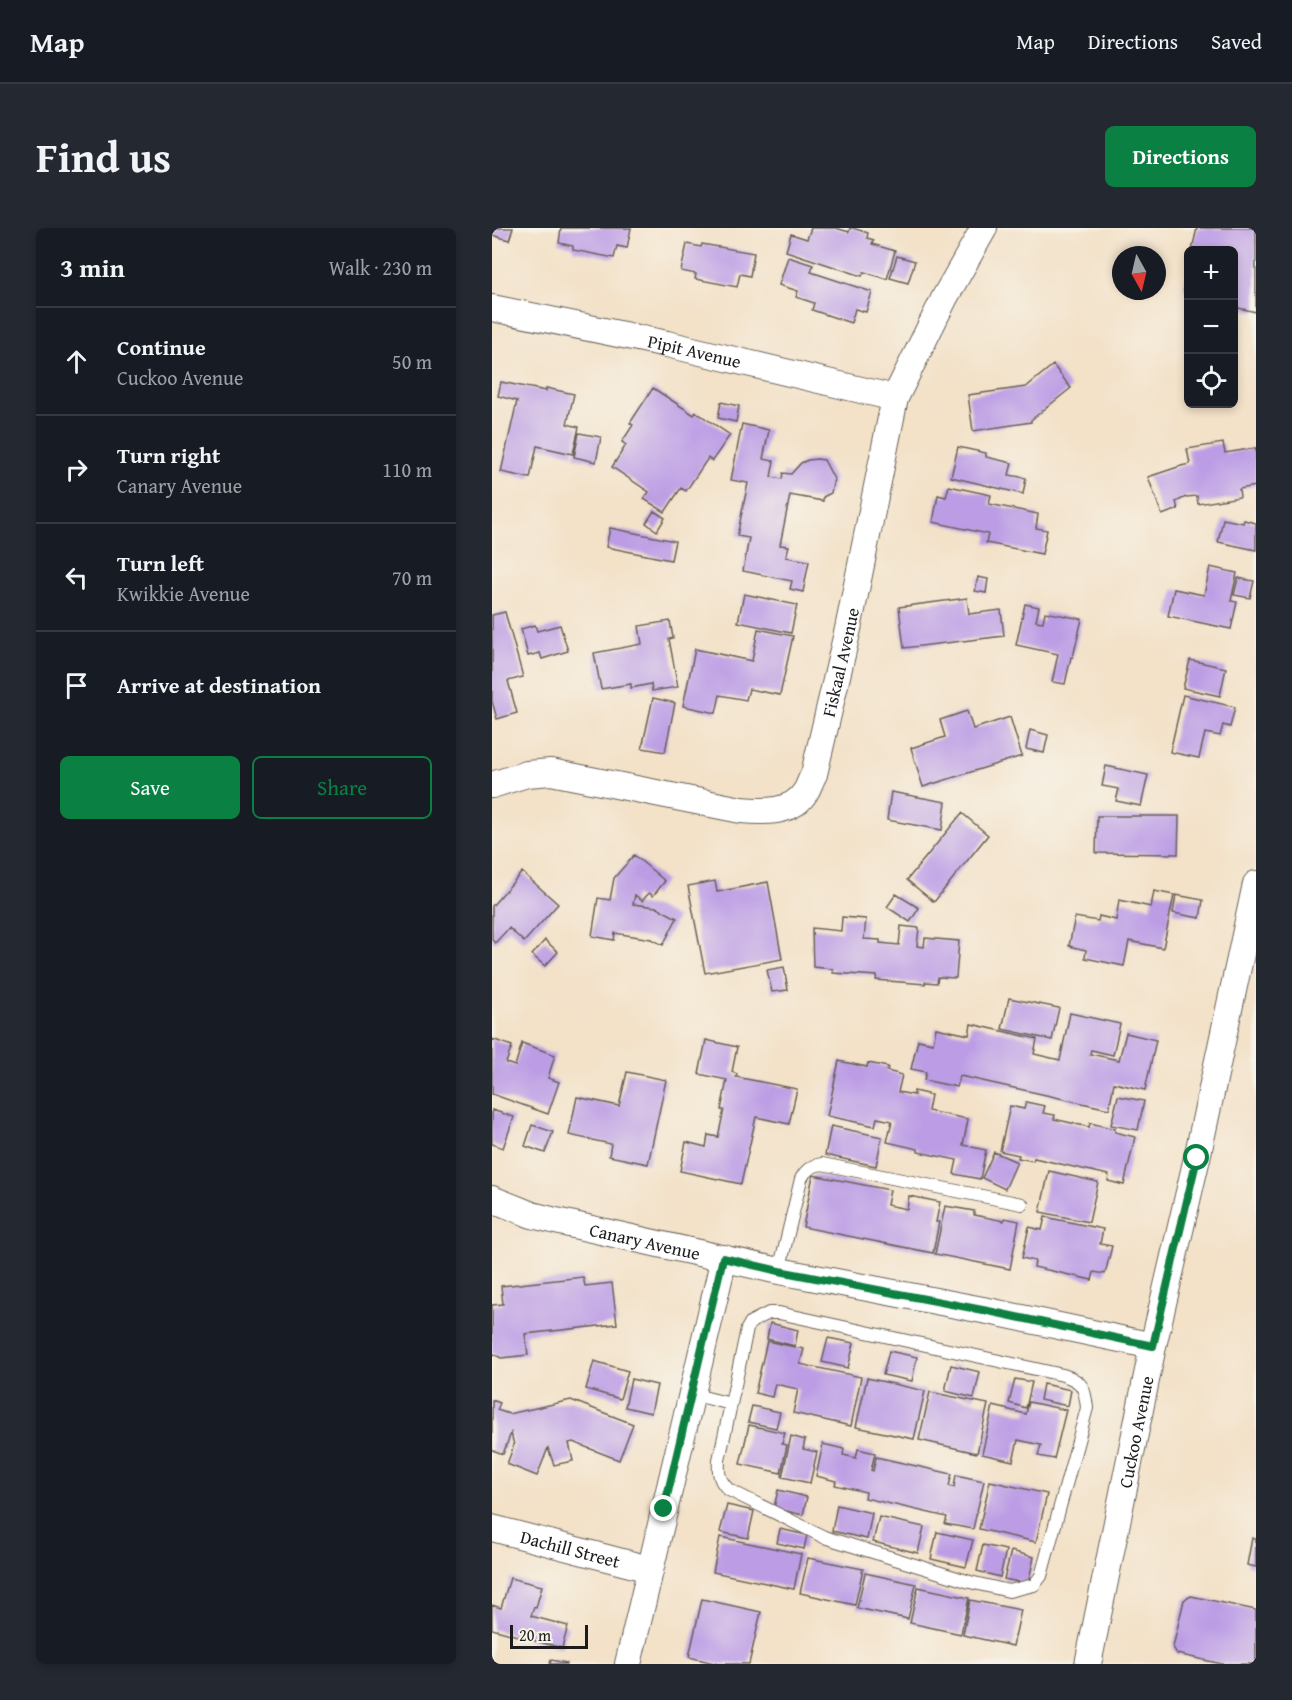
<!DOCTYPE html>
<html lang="en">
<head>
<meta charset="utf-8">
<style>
  :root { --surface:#171b24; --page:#242831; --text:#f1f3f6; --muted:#9ea1a6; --line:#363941; --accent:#0b8043 }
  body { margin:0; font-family:"Gentium Book Plus",serif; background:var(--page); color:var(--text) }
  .controls { position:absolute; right:18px; top:18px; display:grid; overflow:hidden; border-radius:9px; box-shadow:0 3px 9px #0003 }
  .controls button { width:54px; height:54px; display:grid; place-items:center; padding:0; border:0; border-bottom:2px solid var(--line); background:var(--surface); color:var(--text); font:30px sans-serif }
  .compass { position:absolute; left:620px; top:18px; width:54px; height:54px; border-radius:50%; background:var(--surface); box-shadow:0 3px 9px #0003; rotate:172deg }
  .scale { position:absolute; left:18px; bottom:15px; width:78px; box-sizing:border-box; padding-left:6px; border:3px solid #1c1c1c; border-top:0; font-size:16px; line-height:21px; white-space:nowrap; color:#1c1c1c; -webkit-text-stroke:4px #f7f3e8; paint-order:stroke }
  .stop { position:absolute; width:18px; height:18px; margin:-14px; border:4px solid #0b8043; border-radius:50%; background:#fff }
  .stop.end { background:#0b8043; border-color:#fff; box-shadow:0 2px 6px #0008 }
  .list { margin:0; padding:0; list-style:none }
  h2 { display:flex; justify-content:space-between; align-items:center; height:78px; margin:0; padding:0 24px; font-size:26px }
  h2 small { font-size:20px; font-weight:400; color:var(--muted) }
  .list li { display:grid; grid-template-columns:39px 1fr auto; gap:18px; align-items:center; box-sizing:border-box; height:108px; padding:0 24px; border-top:2px solid var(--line) }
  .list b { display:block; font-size:22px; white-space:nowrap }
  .list p { margin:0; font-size:20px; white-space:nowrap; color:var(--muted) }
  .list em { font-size:20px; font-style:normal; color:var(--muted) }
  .actions { display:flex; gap:12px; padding:18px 24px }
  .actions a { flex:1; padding:14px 0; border:2px solid var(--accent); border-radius:9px; text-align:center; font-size:21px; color:var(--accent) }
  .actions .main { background:var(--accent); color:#fff }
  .icon { flex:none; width:33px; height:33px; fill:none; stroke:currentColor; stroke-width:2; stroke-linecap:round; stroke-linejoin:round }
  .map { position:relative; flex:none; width:764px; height:1436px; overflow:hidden; border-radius:9px }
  header { display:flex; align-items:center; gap:36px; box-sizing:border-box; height:84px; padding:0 30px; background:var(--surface); border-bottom:2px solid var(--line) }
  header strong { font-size:28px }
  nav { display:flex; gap:33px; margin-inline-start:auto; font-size:21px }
  .intro { display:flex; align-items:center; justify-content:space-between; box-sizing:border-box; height:144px; padding:0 36px }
  h1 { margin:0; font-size:42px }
  .button { padding:15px 27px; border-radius:9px; background:var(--accent); color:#fff; font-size:21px; font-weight:700 }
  main { display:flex; gap:36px; padding:0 36px }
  aside { flex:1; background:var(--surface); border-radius:9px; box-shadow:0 3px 9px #0003 }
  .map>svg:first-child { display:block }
</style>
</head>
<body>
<header>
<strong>Map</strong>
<nav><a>Map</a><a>Directions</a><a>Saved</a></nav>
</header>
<div class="intro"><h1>Find us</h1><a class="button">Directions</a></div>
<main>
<aside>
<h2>3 min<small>Walk · 230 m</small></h2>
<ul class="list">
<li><svg class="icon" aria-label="ahead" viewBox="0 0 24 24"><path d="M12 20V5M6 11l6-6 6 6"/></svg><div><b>Continue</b><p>Cuckoo Avenue</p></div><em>50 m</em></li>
<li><svg class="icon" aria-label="right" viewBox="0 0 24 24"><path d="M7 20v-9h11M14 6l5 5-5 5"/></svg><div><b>Turn right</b><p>Canary Avenue</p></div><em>110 m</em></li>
<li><svg class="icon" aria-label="left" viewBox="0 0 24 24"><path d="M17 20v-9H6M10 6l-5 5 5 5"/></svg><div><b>Turn left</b><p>Kwikkie Avenue</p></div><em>70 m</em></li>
<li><svg class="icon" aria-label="arrive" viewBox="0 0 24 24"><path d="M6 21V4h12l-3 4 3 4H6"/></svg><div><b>Arrive at destination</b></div></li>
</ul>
<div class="actions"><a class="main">Save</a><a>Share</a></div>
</aside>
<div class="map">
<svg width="764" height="1436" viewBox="0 0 764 1436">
  <rect width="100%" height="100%" fill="#f7f3e8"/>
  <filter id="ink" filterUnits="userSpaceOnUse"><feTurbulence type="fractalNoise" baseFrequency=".0167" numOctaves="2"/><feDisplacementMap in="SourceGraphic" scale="12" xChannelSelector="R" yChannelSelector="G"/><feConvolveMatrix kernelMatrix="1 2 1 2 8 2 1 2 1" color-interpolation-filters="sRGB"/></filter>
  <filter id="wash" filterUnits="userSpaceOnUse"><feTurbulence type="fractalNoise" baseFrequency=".008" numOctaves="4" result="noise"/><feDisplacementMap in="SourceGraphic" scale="24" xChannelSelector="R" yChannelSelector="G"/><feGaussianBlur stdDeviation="1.35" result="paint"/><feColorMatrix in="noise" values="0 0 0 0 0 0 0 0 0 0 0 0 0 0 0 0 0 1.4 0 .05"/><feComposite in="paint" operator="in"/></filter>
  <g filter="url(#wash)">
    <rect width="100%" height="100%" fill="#f3e1c8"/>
    <g id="blocks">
      <path fill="#bc9de5" d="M0,0H21L17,12L0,7Z
        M69,0H139L135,20L125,18L122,30L81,22V18L67,15Z
        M319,0H344L357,4L358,0H361L376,5L375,10L382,12L380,16L403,23L395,51L372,44L370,48L294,23L299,6L315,11Z
        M705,0H764V84L742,79V22H700Z
        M195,16L209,19L210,16L262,25L258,48L248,46L245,59L203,51L204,46L189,43Z
        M405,28L423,33L416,55L398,50Z
        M296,29L321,37L319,44L380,64L374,84L363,81L359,95L320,82L322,75L304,69L306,63L287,57Z
        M695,46H696V62H692Z
        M561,137L579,160L539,192V194L481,203L476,167L534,159Z
        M9,154L54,163V160L82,166L75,196L87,199L81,226L45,218L38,250L9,244L25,173L6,168Z
        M161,160L202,187L204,184L238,207L220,233L216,230L194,263L189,260L173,284L152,271L157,264L120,239L134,217L130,214L141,197L138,195Z
        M229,174L247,178L244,194L226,190Z
        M250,196L277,202L271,231L282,233L279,249L290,251L291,245L299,246L309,235L316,232L325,231L332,232L342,251L339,265L331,269V273L298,267L288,317L297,318L294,329L317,333L311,364L298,361L300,353L251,343L257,310L245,308L256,255L239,252Z
        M87,205L109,209L104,234L82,229Z
        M731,215L733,225L764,220V258L747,261L748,269L706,276L705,268L694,269L684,274L686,281L670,287L656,249L689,238L698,236L695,221Z
        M466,219L494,225V229L520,235L517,247L534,250L531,266L459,249Z
        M457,258L499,267L497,276L546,286L544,300L555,302L550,326L494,315L496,306L441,294L446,267L454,269Z
        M162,283L173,290L165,303L154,295Z
        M731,291L751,295L752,292L764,295V322L726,314Z
        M118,300L183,313L179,332L114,319Z
        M718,339L745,345L739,373L745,374L739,401L676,388L682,361L712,367Z
        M486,349L496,351L494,365L483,363Z
        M746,350L762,353L758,370L742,367Z
        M252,366L305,377L299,405L246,394Z
        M475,370L477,386L509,382L512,408L412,420L407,379Z
        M533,376L547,379L544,393L551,394L553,384L590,391L581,429H579L573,456L560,454L566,426L524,417Z
        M13,384L31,449L16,453L25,485L5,491L0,473V387Z
        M178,393L181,410L177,411L186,459L160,463L159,456L139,460V456L109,461L102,425L150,416L147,398Z
        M43,397L45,403L68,397L76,423L50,431L48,425L36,428L29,401Z
        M266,401L301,408L288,467L257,461L254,472L228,467L224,485L191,478L203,421L260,433Z
        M698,432L734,440L728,468L691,460Z
        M691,467L743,479L738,499L731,497L728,508L713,505L707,530L678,524Z
        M161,470L183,475L173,524L150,520Z
        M475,483L481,501L518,489L530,528L431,559L419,520L453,509L448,492Z
        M538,502L556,507L552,525L534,521Z
        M614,538L656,547L649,578L624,573L627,561L610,558Z
        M399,564L454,574L450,602L395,592Z
        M470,585L496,607L442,674L415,652Z
        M605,588H687L686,626L604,625Z
        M142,627L173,653L161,668L157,665L150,673L143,667L141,676L164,679L185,690L171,717L159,711L123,705L122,712L100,708L106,670L118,672L122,650Z
        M30,644L66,676L32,714L17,700L3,715L0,712V678Z
        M223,653L225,664L276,654L290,731L213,745L196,658Z
        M662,663L682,667L671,720L637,713L632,738L593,730L594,722L577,718L583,689L606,693L607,688L624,692L627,672L659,679Z
        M404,666L427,680L418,694L395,679Z
        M684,667L711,672L708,690L681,685Z
        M350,689L374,691L372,711L388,712V715L407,717L409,698L427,700L425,718L432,719L433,710L467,713L464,750L446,749L445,755L433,754V756L384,752L385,748L341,745V741L321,739L320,700L349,703Z
        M53,712L66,724L53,738L40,727Z
        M292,739L296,762L280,764L275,742Z
        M517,770L567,780L560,812L510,801Z
        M578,785L628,796L621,827L599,822L598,826L627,832L634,805L664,812L653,862L622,855L617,881L468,848L465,859L432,852L434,844L419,841L426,812L441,815L444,800L477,807L479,796L545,811L542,826L568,832Z
        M0,811L20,818L14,835L23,838L30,815L63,827L56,850L67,854L56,886L0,866Z
        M214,812L245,819L240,844L245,846L244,849L305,861L297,896L264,889L249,956L188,943L194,914L214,919L216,907L226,909L232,882H229L235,852L207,846Z
        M347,833L375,839L376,835L396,839L395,843L410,847L406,864L422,867V863L439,867L436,883L476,891L471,917L494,922L488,951L462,946L465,932L426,924V921L395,914L400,893L385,890L383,898L335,888Z
        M135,844L174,852L156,936L117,928L119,916L77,907L85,869L127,878Z
        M626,868L652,873L646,902L619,897Z
        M534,874L553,878L551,885L563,887L562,891L597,899L598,895L623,901V904L643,909L632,957L616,953L617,947L542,930L541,933L526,930L527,927L508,923L518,878L532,881Z
        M0,882L22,889L11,920L0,916Z
        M40,897L61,904L53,925L33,918Z
        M339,898L390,909L384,938L333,927Z
        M502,924L525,934L513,961L490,950Z
        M557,943L606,954L597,994L548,984Z
        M321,947L398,962L395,977L415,981L417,968L448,974L444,994H447L441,1025L311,999Z
        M453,978L482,983V987L512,993L513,990L527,993L518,1041L443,1026Z
        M553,989L611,1001L608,1016L620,1018L613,1046L602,1044L600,1052L542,1039L543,1033L530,1030L537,999L550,1002Z
        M91,1049L93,1058L120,1055L125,1096L33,1106L36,1127L9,1130L0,1125V1077L11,1076L9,1058Z
        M278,1095L306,1102L303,1118L275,1111Z
        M336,1110L362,1115L356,1140L330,1134Z
        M275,1113L312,1121L308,1136L369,1149L359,1198L301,1185L306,1161L283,1156L280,1169L263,1165Z
        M397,1123L425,1129L420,1153L391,1147Z
        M102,1133L136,1143L128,1171L94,1161Z
        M459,1137L488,1144L482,1170L453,1163Z
        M375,1150L433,1163L422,1211L364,1199Z
        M139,1151L165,1157L159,1185L133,1179Z
        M523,1151L540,1154L534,1180L517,1175Z
        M551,1156L579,1162L576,1178L548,1172Z
        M438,1164L496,1176L485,1225L427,1212Z
        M0,1172L8,1175L5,1182L17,1186L79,1172L141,1196L127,1232L81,1214L77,1215L81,1233L62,1237L56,1220L45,1248L15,1236L22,1217L19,1205L11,1226L0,1222Z
        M537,1174L574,1182L562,1231L546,1228L549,1217L526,1212L521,1233L490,1226L501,1178L534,1186Z
        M260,1178L288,1184L284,1200L256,1194Z
        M257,1197L293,1205L290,1216L295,1217L289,1245L248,1236Z
        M299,1208L313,1212L311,1221L325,1224L318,1255L290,1249Z
        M331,1216L352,1221L351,1227L364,1230L366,1221L383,1225L379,1242L381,1243L384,1229L460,1246L457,1258L462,1259L464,1247L492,1253L481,1301L453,1296L455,1289L373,1270L374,1264L343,1257L344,1253L324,1248Z
        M498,1253L555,1266L544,1314L487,1301Z
        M286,1262L315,1269L311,1287L282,1280Z
        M235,1277L262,1283L256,1310L228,1304Z
        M345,1277L380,1285L375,1311L340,1303Z
        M387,1289L432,1299L426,1325L381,1314Z
        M288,1301L315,1307L312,1321L285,1315Z
        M445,1304L481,1312L474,1339L439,1331Z
        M228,1309L309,1326L302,1361L221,1344Z
        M760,1310L764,1311V1339L755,1337Z
        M491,1317L514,1322L508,1349L485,1343Z
        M519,1323L542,1329L536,1356L512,1351Z
        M316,1330L371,1341L363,1377L308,1365Z
        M373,1345L424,1356L416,1391L365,1380Z
        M18,1350L50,1358L44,1380L42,1379L39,1388L76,1398L70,1420L0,1401V1377L9,1380Z
        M426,1359L477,1370L469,1406L418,1395Z
        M699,1368L764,1382V1436H730L685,1426L681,1419L692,1372Z
        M210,1371L269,1384L257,1436H226L197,1429Z
        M478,1372L529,1382L521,1418L471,1407Z
        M59,1432L75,1435V1436H58Z"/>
    </g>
  </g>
  <g filter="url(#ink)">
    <use href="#blocks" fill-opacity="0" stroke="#676158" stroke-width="1.5"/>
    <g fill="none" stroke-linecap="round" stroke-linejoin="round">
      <defs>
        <path id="service" d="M287,1043L309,951C314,941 320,938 330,936L530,976
          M277,1085H287L571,1147C590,1153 593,1159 595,1180L549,1348L542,1357L517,1363L478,1354L332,1309L237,1262C227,1253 226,1245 227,1232L255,1101L259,1094Z
          M199,1166L239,1176"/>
        <g id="minor">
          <path id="s1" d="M0,80L175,116L403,170"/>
          <path id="s2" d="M0,557L35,546L59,544L249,582C271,584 301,586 314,563C317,558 319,551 322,546L356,401L403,170L453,69L492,0"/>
          <path id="s3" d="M0,971L40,987L64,993L287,1043L501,1084L661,1118"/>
          <path id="s4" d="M0,1300L157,1341"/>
          <path d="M136,1436L232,1030"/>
          <path id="s5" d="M596,1436L661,1118L705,930L764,656"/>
        </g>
      </defs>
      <use href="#service" stroke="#676158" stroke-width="14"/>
      <use href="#minor" stroke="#676158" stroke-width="28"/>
      <use href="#service" stroke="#fff" stroke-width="12"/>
      <use href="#minor" stroke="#fff" stroke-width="26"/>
    </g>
  </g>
  <g fill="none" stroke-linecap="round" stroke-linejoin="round" filter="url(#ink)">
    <path stroke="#0b8043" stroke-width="8" d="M172,1281L231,1030L287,1043L501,1084L661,1118L705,930"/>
  </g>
  <g text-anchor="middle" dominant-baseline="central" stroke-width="4.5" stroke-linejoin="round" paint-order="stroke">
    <g font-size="18" fill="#1c1c1c" stroke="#f7f3e8">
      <text stroke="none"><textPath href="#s1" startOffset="207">Pipit Avenue</textPath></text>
      <text stroke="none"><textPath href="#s2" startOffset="460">Fiskaal Avenue</textPath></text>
      <text stroke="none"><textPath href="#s3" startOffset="159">Canary Avenue</textPath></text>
      <text stroke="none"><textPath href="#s5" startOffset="237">Cuckoo Avenue</textPath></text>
      <text stroke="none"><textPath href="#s4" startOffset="81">Dachill Street</textPath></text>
    </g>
  </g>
</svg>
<div class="controls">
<button>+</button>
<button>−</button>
<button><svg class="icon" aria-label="locate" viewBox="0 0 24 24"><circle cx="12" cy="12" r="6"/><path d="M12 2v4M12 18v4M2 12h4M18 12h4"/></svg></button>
</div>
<svg class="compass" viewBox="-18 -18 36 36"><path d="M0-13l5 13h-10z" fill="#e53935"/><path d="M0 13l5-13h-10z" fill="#9ea1a6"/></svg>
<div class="scale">20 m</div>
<div class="stop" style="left:705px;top:930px"></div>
<div class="stop end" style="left:172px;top:1281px"></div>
</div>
</main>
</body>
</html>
